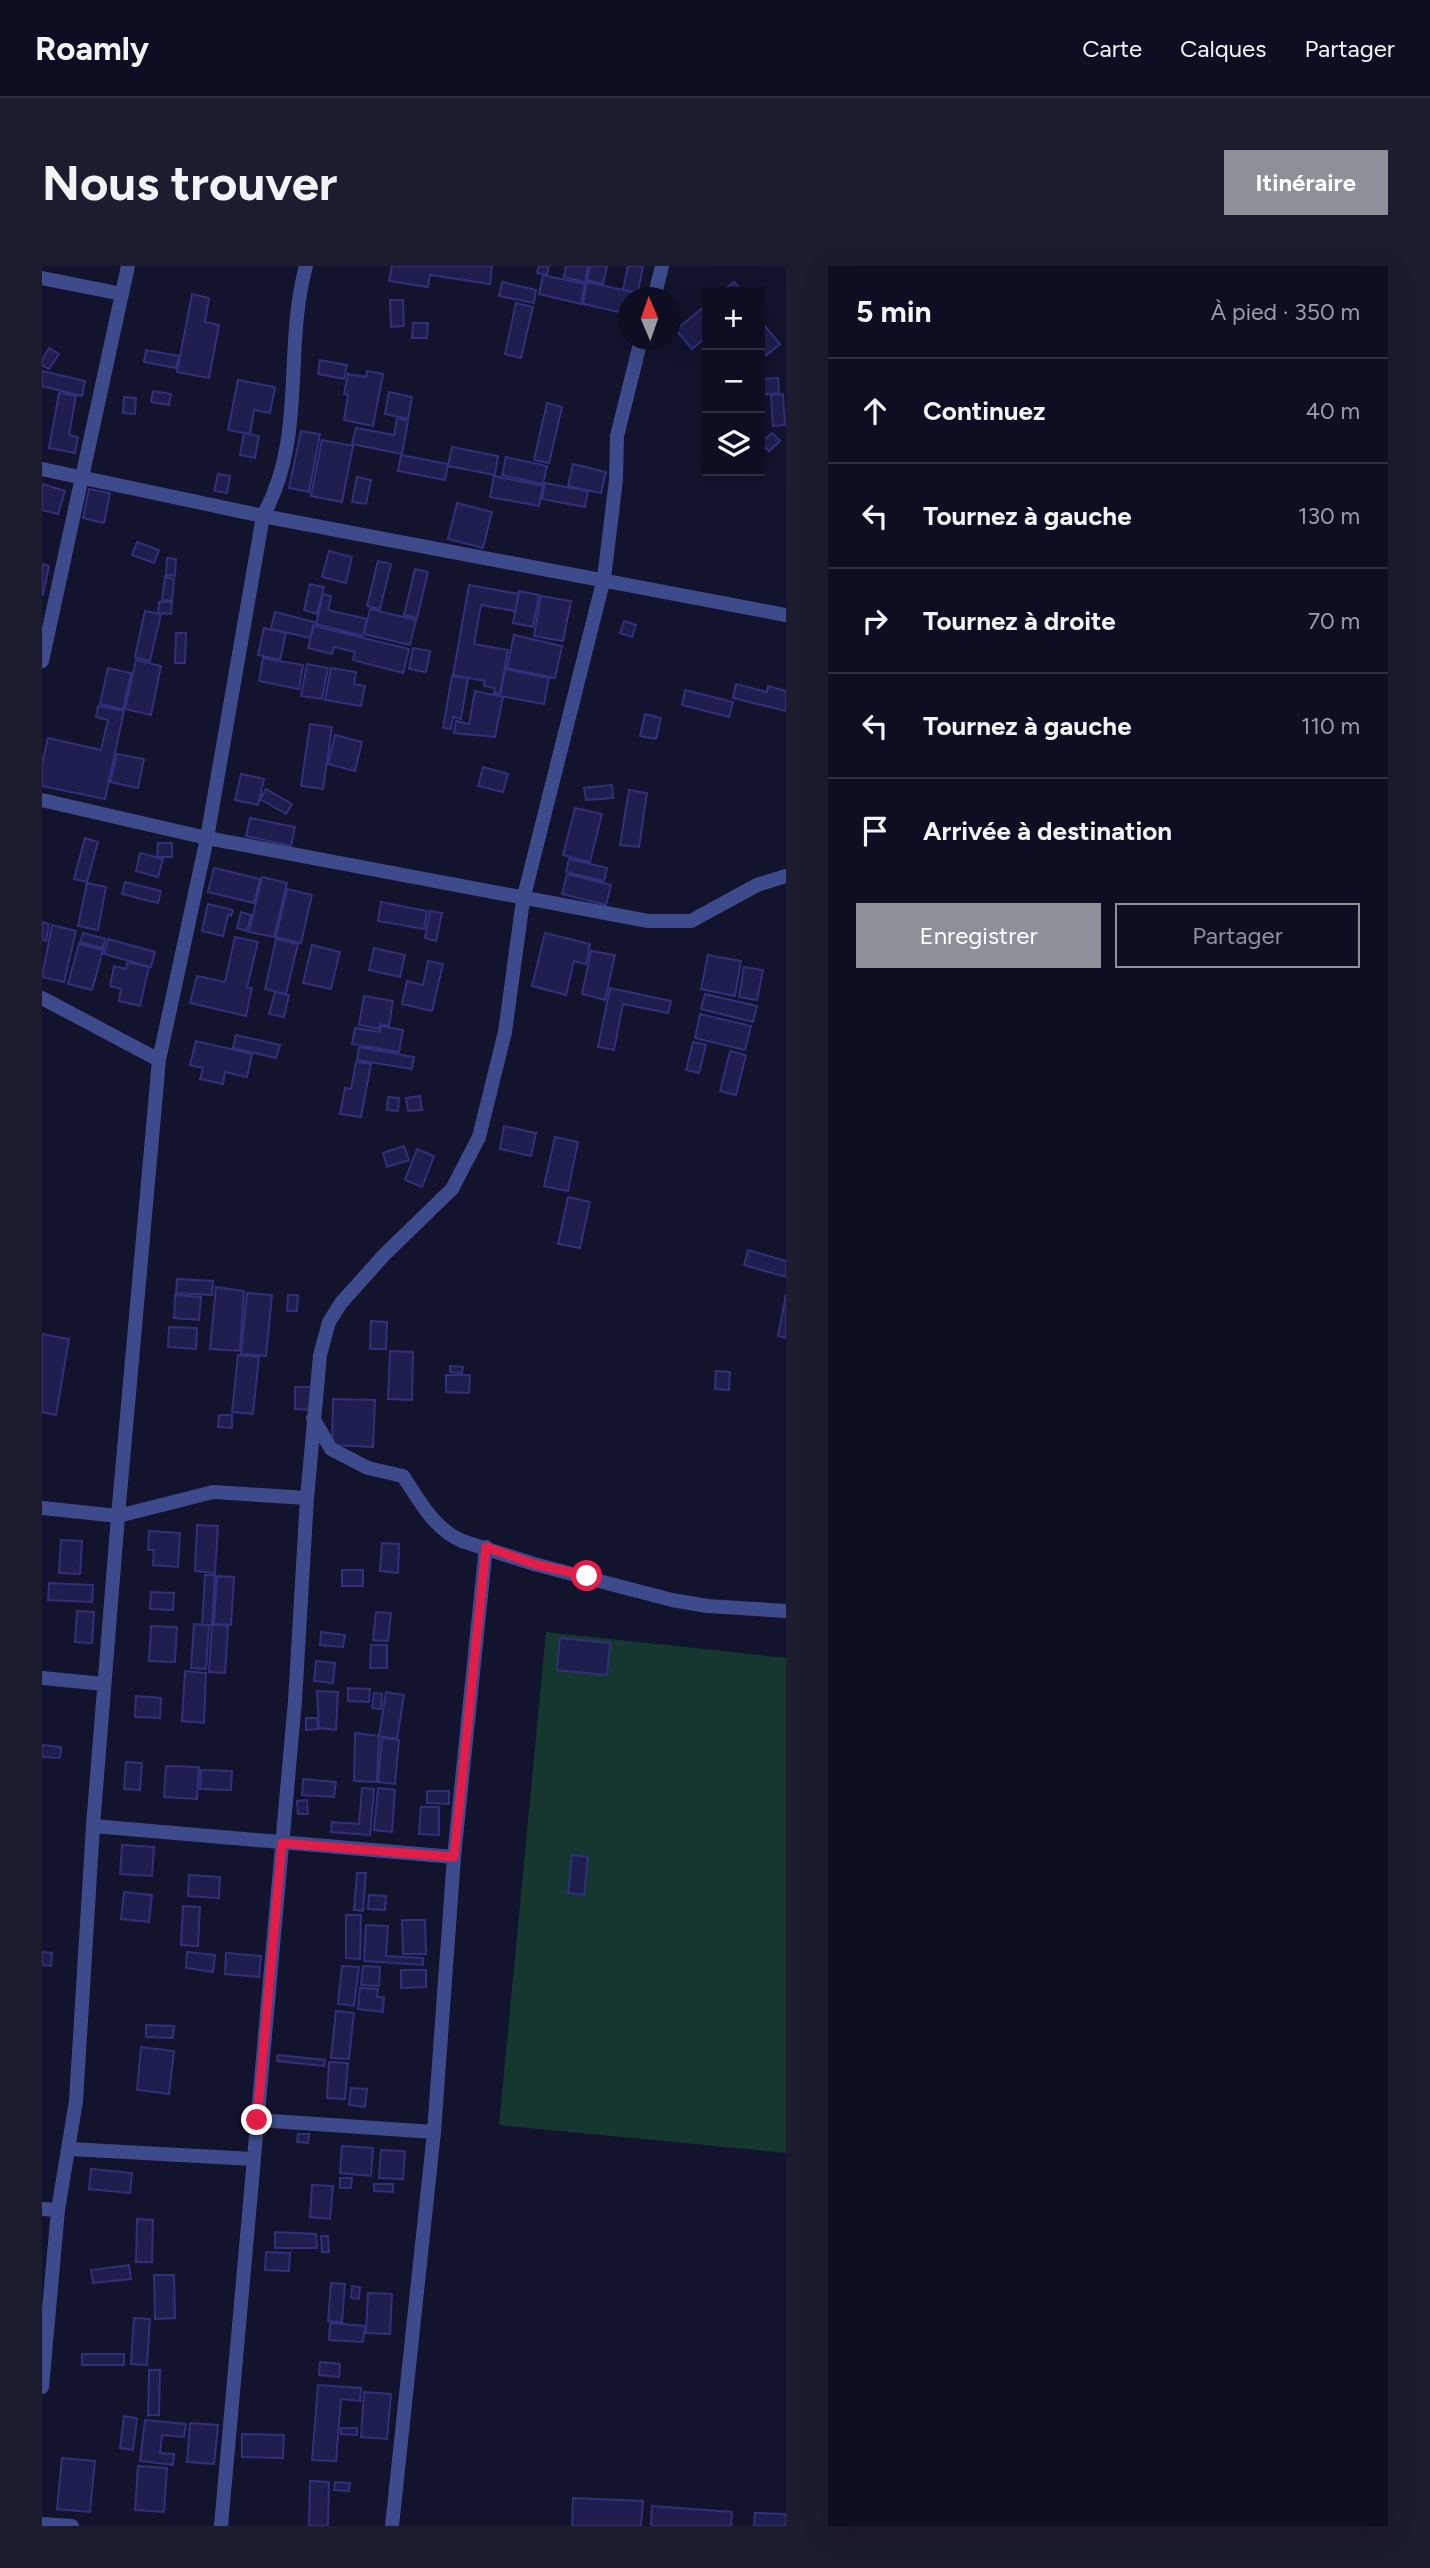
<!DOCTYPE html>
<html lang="fr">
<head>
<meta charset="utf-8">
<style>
  :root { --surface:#0e0e22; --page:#1c1c2f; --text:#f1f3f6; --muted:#9b9ca5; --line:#2e2e40; --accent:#8c9099 }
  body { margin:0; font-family:Figtree,sans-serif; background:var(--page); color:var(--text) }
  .controls { position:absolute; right:21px; top:21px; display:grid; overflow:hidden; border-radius:0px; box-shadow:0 7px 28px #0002 }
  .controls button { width:63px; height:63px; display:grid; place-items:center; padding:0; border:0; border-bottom:2px solid var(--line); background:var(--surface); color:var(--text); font:35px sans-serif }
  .compass { position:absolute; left:576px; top:21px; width:63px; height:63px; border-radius:50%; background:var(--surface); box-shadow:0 7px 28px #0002; rotate:358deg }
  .stop { position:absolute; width:21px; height:21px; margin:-16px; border:5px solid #e11d48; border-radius:50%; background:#fff }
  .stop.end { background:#e11d48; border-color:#fff; box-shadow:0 2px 7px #0008 }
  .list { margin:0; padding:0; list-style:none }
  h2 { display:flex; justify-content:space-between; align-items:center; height:91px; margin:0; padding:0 28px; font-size:30px }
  h2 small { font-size:23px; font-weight:400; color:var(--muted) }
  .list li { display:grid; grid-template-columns:46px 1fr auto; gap:21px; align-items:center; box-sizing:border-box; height:105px; padding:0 28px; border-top:2px solid var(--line) }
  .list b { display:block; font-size:26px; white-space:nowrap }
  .list em { font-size:23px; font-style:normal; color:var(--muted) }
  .actions { display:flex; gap:14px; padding:21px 28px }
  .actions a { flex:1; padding:16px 0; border:2px solid var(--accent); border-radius:0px; text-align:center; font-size:24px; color:var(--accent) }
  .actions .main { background:var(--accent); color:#fff }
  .icon { flex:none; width:38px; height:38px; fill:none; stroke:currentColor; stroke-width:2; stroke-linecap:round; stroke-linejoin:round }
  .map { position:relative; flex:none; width:744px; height:2260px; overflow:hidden; border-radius:0px }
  header { display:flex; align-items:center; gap:42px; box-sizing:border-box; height:98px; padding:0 35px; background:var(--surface); border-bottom:2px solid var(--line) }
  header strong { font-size:33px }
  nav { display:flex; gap:38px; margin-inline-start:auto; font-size:24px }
  .intro { display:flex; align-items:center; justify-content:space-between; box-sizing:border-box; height:168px; padding:0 42px }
  h1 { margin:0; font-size:49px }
  .button { padding:18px 32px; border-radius:0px; background:var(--accent); color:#fff; font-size:24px; font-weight:700 }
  main { display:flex; gap:42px; padding:0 42px }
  aside { flex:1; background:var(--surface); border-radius:0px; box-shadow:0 7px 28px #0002 }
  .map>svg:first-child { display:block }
</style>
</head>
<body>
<header>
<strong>Roamly</strong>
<nav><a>Carte</a><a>Calques</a><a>Partager</a></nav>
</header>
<div class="intro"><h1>Nous trouver</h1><a class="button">Itinéraire</a></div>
<main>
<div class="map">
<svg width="744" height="2260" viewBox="0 0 744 2260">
  <rect width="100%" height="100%" fill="#12132d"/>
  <path fill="#15372f" d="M504,1366L744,1392V1887L457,1859Z"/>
  <path fill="#1e1e4e" stroke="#30307a" stroke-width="2" d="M350,0H450L448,18L388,9L386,21L347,15Z
    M497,0H507L505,9L495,7Z
    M524,0H546L543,16L522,11Z
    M548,0H565L561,18L545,14Z
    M586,0H601L596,26L581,24Z
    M501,9L543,18L539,38L497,28Z
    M460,16L494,24L492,37L457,30Z
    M545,16L595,27L594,32H586V48L541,38Z
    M692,16L701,26H679Z
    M150,28L167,32L163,56L177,59L167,112L135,106Z
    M348,34H361L362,60L349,61Z
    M474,37L491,41L479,92L463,88Z
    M665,38V70L650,83L634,64Z
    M718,54L738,78L718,94Z
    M371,57H386L385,72H370Z
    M7,82L17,88L7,103L0,99V94Z
    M104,84L137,90L134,102L102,96Z
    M278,94L305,99L302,113L276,108Z
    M0,105L43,115L40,130L0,120Z
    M325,105L341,108L331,160L302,154L306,129L302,128L306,108L324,111Z
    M736,112L737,127L718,129V113Z
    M196,114L233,121L228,147L212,144L208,168L186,164Z
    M111,125L129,128L127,139L109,136Z
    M347,126L370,131L366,153L343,148Z
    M17,127L34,130L27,169L36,171L33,187L7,182Z
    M741,128L743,159L731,160L729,129Z
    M82,131L94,132L93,148L81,147Z
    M505,137L520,141L507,197L492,194Z
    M355,152L366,155L360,188L310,178L314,162L352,169Z
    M259,165L278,168L267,226L247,222Z
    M202,167L217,170L213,192L198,189Z
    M730,167L738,175L727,185L719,177Z
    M280,174L311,180L300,236L269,230Z
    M410,181L456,190L453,209L406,200Z
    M359,189L406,198L403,214L356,205Z
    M464,191L505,200L501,218L460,209Z
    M531,198L564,206L559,227L526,220Z
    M176,208L188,210L185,227L172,225Z
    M452,210L501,220L497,240L448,231Z
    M315,211L329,214L324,238L310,236Z
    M503,217L546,225L543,241L500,233Z
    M0,218L23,225L16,248L0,244Z
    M47,223L68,227L62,257L41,252Z
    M415,237L450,246L441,282L406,273Z
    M95,276L117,284L112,297L90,289Z
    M287,285L310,291L304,317L280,311Z
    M125,292L134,293L133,310L124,309Z
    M336,295L349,298L338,343L325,340Z
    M0,298L7,300L1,329H0Z
    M373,303L386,306L375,352L362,349Z
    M123,311L132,313L130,335L120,334Z
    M268,318L282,321L275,348L262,344Z
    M427,319L477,328L473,345L439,339L432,378L466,384L458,428L452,427L453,422L442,420L443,415L411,409Z
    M477,325L497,329L491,361L471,357Z
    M281,328L289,330L286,344L325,353L321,370L274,358Z
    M499,330L529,335L521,375L492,370Z
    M117,336H130L129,348L116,347Z
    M328,343L374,354L368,379L322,368Z
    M103,345L119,348L108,395L93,391Z
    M233,346L272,356L268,372L229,363Z
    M582,355L594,359L590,371L578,367Z
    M272,360L367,383L361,407L311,394L313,386L292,381L290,388L266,382Z
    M222,362L244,367L238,394L216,389Z
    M134,367H144L143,397H133Z
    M472,369L520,380L513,412L465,402Z
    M371,382L388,385L384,406L367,403Z
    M221,392L261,399L257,423L217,415Z
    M94,394L119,400L109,449L83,443Z
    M265,398L286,402L280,433L259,430Z
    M66,402L89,407L81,443L58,438Z
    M289,402L314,406L312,418L323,420L319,440L283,434Z
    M463,403L507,412L502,438L458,430Z
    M410,410L426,412L419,453L411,451L409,463L401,462Z
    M694,418L725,426L726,420L744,425V445L691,432Z
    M643,424L691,436L687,451L640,439Z
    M433,425L461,431L453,471L412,467L414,455L427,458Z
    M56,440L82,445L63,533L0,520V498L6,472L59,484L66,454L54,451Z
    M603,448L619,452L614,473L598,470Z
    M268,458L290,461L281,523L259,520Z
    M293,469L320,476L313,505L286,498Z
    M75,488L102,493L96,522L68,516Z
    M441,501L466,508L461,526L436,520Z
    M199,508L222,513L216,539L193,534Z
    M570,519L571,532L544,534L542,522Z
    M224,523L250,538L244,548L218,533Z
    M587,524L605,527L597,581L578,579Z
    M533,542L560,548L548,596L521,589Z
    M208,552L253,561L249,580L204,570Z
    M43,572L56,576L45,616L32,613Z
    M116,577H130V591H115Z
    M98,587L121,593L116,611L94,605Z
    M527,593L565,602L562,615L524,606Z
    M172,602L218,613L212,637L166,626Z
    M525,608L569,619L564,639L520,628Z
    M220,611L245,617L232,671L207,666Z
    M83,616L119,625L116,637L80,628Z
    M45,617L64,621L56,664L36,660Z
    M245,623L270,629L259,677L234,671Z
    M339,636L385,645L382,663L336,655Z
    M166,638L191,644L189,650L186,649L181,670L160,665Z
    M388,645L400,647L394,675L383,672Z
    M199,646L209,649L205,665L195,662Z
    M0,656L7,658L4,675L0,674Z
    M10,659L34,665L22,716L0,711Z
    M41,667L63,673L61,682L38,676Z
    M503,667L548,678L544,698L532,695L524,729L490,720Z
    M193,671L216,676L205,721L210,722L204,750L148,737L155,710L183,716Z
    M66,673L113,686L109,701L62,688Z
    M234,673L256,678L244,728L223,723Z
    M37,678L61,684L50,724L26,718Z
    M270,679L298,686L289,723L261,717Z
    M332,682L363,689L358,711L327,704Z
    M549,685L573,689L563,734L540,728Z
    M666,689L699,695L693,730L659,723Z
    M386,695L401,698L390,745L360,738L365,715L381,719Z
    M85,696L107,701L98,740L77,735L79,723L68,720L72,700L84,703Z
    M702,701L721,704L715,734L697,731Z
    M568,722L629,735L626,747L581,738L572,784L556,781Z
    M233,726L247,729L242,751L227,748Z
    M663,728L715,740L711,756L659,743Z
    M322,730L351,735L347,760L338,758L337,763L317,759Z
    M658,748L709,760L703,784L653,772Z
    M339,760L361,764L357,786L310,778L313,762L338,766Z
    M194,769L238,779L234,792L191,782Z
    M154,775L210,788L205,811L183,806L181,818L158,813L161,802L148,799Z
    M651,776L664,779L657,807L644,804Z
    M317,781L372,791L370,803L315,794Z
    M688,785L704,789L694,829L678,825Z
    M314,796L329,798L319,851L298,848L303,822L309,823Z
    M378,830L380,844L366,845L364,832Z
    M346,831L357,832L356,845L345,844Z
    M462,860L494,867L489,890L458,883Z
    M513,871L536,876L526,925L502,920Z
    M362,880L367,894L345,901L341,887Z
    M375,883L392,890L380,921L363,914Z
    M526,931L548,936L538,982L516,978Z
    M706,984L744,995V1011L702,999Z
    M135,1013L171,1015L170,1029L134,1027Z
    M174,1021L202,1025L198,1085L168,1083Z
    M205,1027L230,1029L224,1090L199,1088Z
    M744,1028V1072L736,1070Z
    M133,1029L159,1031L157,1054L132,1052Z
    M246,1029H256L255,1045H245Z
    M329,1055L345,1056L344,1083H328Z
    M127,1061L155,1062L154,1083L126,1081Z
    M0,1068L27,1073L14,1149L0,1146Z
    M348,1085L371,1086L370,1134L346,1133Z
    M196,1089L217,1091L211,1148L190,1146Z
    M408,1100L421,1101L420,1107L408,1106Z
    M674,1105L688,1106L687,1124L673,1123Z
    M404,1109H428L427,1127L404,1126Z
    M253,1121H269V1144L253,1143Z
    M291,1133L333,1134L331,1181L290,1179Z
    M177,1149H190V1162L176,1161Z
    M155,1259L176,1260L173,1307L153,1305Z
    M107,1265L138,1267L136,1301L111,1299L112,1284H106Z
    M19,1274L40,1275L38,1308L17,1307Z
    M340,1277L357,1278L356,1307L338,1305Z
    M300,1304H321V1320H300Z
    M163,1309H173L170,1359H160Z
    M175,1310L192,1311L189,1359L172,1358Z
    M7,1317L51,1319L50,1336L6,1334Z
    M109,1326L132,1327L131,1344L108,1343Z
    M35,1345L52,1346L50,1377L33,1376Z
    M334,1346L349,1347L346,1375L331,1374Z
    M152,1358L167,1359L164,1403L149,1402Z
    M170,1359L186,1360L183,1407L167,1406Z
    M109,1360L135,1361L133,1396L107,1395Z
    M279,1366L303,1369L301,1381L278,1379Z
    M518,1372L568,1377L565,1409L515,1404Z
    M329,1379H345V1402H328Z
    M274,1395L293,1397L291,1417L272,1415Z
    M143,1405L164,1407L162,1457L140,1455Z
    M306,1422L328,1423L327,1436L306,1435Z
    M275,1425L296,1426L294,1464L277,1462Z
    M344,1426L362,1429L355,1473L337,1470Z
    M332,1427L340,1428L339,1443L330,1442Z
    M94,1430L119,1432L118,1452L93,1451Z
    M264,1452H275L276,1463L264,1464Z
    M313,1467L337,1470L335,1516L312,1515Z
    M340,1472L357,1474L353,1518L336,1516Z
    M0,1479L19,1481L18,1492L0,1491Z
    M84,1496L100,1497L98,1524L82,1523Z
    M124,1500L157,1501L155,1533L122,1531Z
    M159,1504L190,1505L189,1524L158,1523Z
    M261,1513L294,1516L292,1531L260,1529Z
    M320,1522L332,1523L328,1569L289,1566L290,1556L317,1558Z
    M336,1522L353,1524L350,1566L332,1564Z
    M385,1525H407V1538L385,1537Z
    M265,1534L266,1548H256L255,1535Z
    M379,1541H397V1569L377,1568Z
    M80,1579L112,1581L110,1610L78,1608Z
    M530,1589L546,1591L542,1629L526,1627Z
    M315,1607H324L321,1645L312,1644Z
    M147,1609L178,1611L177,1632L146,1630Z
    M82,1626L110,1629L107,1656L79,1653Z
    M327,1629L344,1630L343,1644L326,1643Z
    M141,1640L158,1641L156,1680L139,1679Z
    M304,1649H319L318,1693L304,1692Z
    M360,1654H383L384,1688H361Z
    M324,1659L346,1660L344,1690L381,1692V1699L322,1695Z
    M0,1686L10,1687L9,1700L0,1699Z
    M145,1686L173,1689L171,1706L144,1702Z
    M184,1687L219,1690L217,1711L183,1708Z
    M300,1700L317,1701L312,1740L296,1738Z
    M321,1700L338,1701L337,1720L319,1719Z
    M359,1704H384V1721L359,1722Z
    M318,1722L336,1723L335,1731H342L341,1746L316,1743Z
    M294,1745L312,1747L307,1793L289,1792Z
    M104,1759L132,1760L131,1772L104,1771Z
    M99,1781L132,1785L127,1828L95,1824Z
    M236,1789L283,1794L282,1800L235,1795Z
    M287,1796L306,1797L303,1833L285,1832Z
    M309,1822L325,1823L323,1841L307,1839Z
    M256,1868H267L266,1877L255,1876Z
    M300,1880L331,1882L329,1910L298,1907Z
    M339,1884L363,1885L361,1913L337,1912Z
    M49,1903L90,1907L88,1927L47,1923Z
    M298,1912H310L309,1922H298Z
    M332,1918H351V1926L332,1925Z
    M270,1919L291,1920L288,1953L268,1951Z
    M95,1953L111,1954L110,1996H94Z
    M233,1966L274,1968L275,1982H233Z
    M279,1970H286L287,1986H280Z
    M224,1986L248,1987L247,2005L223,2004Z
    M87,1999L89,2013L51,2017L49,2004Z
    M112,2009H132L133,2052L113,2053Z
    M289,2017L303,2018L300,2056L286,2055Z
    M310,2020L318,2021L317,2033L309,2032Z
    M326,2027L350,2028L348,2068L324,2067Z
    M92,2052L108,2053L105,2099L89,2098Z
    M288,2057L323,2060L321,2076L287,2074Z
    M40,2088H82V2099H40Z
    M278,2096L298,2098L297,2111L277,2109Z
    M107,2104H118L117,2149H106Z
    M276,2119L319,2122L318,2135L299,2133L294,2195L270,2194Z
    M322,2126L349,2128L345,2173L319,2171Z
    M82,2150L95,2152L91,2184L78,2182Z
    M103,2154L144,2158L142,2171L120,2169L118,2187L132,2188L131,2199L98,2195Z
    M148,2157L176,2159L172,2198L145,2196Z
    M299,2162H315V2169L299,2168Z
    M200,2168L242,2169L241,2192L200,2191Z
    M20,2192L53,2195L48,2246L15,2243Z
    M96,2200L125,2202L122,2246L93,2244Z
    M268,2215L287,2216L286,2260H267Z
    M293,2216L308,2217L307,2225L292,2224Z
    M531,2232L601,2235L599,2260H530Z
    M610,2240L690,2246L689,2260H609Z
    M713,2247L744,2248V2260H712Z"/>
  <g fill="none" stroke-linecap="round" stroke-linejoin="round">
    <path stroke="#3d4a8c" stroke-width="14" d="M0,12L80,28
      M612,32L620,0
      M0,203L221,250L744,349
      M0,395L86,0
      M0,534L165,572L606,655H649L715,619L744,610
      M0,732L117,794
      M271,1152L289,1183L326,1202L361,1210C377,1234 392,1263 420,1275L492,1298L630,1334L665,1340L744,1345
      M0,1242L76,1250L171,1226L265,1232
      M0,1412L62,1418
      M51,1560L412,1591
      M215,1854L392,1866
      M28,1883L211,1893
      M0,1943L16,1944
      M0,2121L16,1944L34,1835L51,1560L76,1250L117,794L165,572L221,250C265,170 241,85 264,0
      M0,2258L30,2260
      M179,2260L253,1435L265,1232L278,1089L287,1056L299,1037L342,989L410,923L437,871L463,766L481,634L562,312L574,214L575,170L599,74
      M350,2260L392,1866L412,1591L444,1281"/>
  </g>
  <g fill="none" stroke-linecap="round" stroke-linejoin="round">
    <path stroke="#e11d48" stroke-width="9" d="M215,1854L240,1577L412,1591L444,1281L492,1298L545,1310"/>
  </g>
</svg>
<div class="controls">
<button>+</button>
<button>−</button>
<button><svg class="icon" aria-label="layers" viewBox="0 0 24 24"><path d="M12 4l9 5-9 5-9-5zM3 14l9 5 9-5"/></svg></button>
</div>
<svg class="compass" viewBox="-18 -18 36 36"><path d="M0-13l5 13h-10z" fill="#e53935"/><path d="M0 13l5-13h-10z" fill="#9b9ca5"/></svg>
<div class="stop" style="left:545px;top:1310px"></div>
<div class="stop end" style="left:215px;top:1854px"></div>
</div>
<aside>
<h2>5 min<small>À pied · 350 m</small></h2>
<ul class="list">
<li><svg class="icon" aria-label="ahead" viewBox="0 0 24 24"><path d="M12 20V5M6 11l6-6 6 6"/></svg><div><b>Continuez</b></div><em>40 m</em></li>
<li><svg class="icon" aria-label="left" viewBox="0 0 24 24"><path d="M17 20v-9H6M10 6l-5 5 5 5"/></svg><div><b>Tournez à gauche</b></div><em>130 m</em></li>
<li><svg class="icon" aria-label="right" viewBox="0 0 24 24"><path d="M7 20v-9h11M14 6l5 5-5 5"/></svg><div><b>Tournez à droite</b></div><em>70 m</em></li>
<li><svg class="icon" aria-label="left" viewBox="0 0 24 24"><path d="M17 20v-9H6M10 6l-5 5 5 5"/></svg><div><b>Tournez à gauche</b></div><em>110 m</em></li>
<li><svg class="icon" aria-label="arrive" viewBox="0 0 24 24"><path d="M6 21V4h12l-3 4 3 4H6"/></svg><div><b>Arrivée à destination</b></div></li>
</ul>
<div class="actions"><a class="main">Enregistrer</a><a>Partager</a></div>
</aside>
</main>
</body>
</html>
